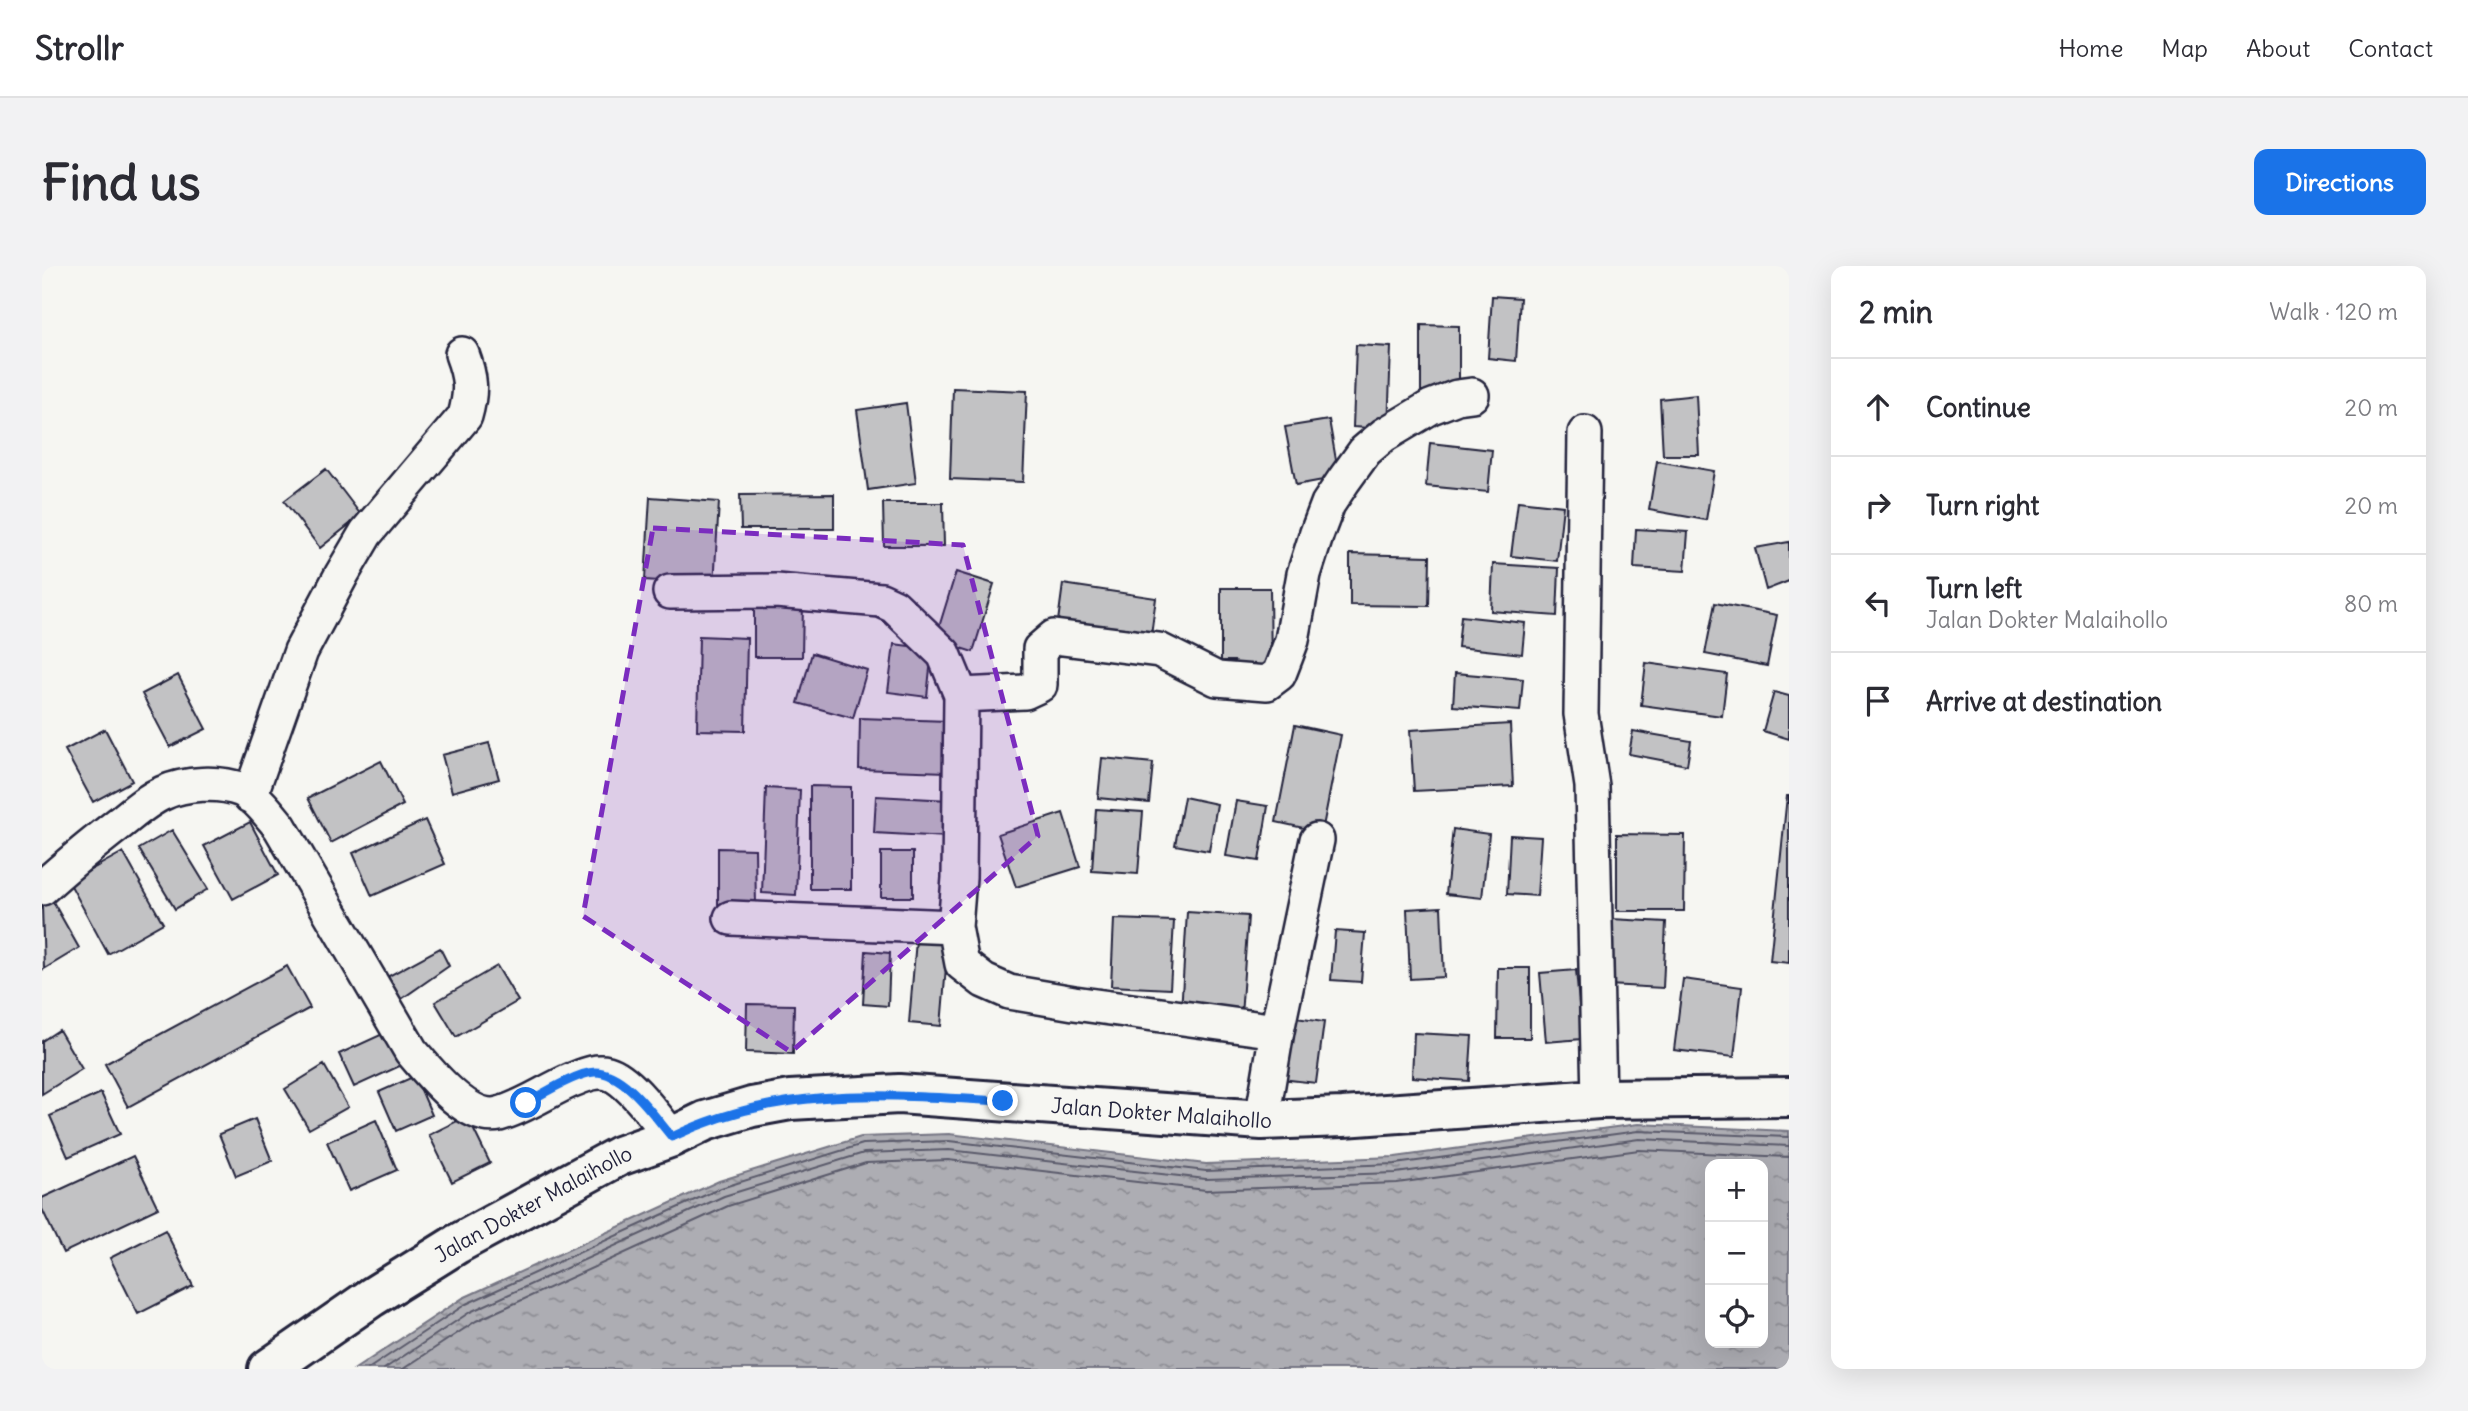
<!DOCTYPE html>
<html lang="en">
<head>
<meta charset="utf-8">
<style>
  :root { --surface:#fff; --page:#f2f2f3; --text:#2b2b33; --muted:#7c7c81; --line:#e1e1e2; --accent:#1a73e8 }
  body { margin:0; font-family:Delius,sans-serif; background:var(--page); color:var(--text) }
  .controls { position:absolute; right:21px; bottom:21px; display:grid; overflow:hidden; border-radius:14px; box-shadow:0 7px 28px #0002 }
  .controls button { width:63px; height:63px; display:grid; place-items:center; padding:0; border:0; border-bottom:2px solid var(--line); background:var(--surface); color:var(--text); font:35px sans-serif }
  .stop { position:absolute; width:21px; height:21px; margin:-16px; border:5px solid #1a73e8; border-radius:50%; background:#fff }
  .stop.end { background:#1a73e8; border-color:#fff; box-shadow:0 2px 7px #0008 }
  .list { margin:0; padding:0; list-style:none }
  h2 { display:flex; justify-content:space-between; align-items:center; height:91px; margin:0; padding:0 28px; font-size:30px }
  h2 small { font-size:23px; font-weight:400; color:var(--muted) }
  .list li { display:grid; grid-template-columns:46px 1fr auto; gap:21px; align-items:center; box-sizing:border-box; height:98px; padding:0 28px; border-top:2px solid var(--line) }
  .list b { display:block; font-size:26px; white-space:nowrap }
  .list p { margin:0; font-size:23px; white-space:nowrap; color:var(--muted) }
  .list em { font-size:23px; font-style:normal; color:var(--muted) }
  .icon { flex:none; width:38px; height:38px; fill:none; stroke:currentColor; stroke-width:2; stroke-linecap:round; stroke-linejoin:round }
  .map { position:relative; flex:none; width:1747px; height:1103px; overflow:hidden; border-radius:14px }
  header { display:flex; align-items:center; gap:42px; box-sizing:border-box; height:98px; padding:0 35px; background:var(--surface); border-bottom:2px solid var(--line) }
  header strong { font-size:33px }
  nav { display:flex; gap:38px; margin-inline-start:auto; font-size:24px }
  .intro { display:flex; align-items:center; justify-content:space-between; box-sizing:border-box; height:168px; padding:0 42px }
  h1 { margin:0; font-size:49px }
  .button { padding:18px 32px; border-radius:14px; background:var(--accent); color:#fff; font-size:24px; font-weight:700 }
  main { display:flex; gap:42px; padding:0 42px }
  aside { flex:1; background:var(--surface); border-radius:14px; box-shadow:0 7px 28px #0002 }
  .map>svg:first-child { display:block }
</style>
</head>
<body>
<header>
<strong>Strollr</strong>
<nav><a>Home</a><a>Map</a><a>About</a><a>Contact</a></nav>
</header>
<div class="intro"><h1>Find us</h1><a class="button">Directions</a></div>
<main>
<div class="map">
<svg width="1747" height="1103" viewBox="0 0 1747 1103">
  <defs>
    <pattern id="water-ripples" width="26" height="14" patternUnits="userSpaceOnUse" patternTransform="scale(1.75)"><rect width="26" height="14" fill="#adadb3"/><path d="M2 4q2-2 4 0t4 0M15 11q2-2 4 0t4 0" fill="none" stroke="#8c8c93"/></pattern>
  </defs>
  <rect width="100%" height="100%" fill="#f6f6f2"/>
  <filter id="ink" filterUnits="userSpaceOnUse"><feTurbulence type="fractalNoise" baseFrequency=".0143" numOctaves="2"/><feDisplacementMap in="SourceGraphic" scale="14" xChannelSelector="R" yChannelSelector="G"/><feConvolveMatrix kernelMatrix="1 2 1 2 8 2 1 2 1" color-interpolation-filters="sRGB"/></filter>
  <g filter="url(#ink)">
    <path fill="url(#water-ripples)" stroke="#757583" stroke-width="2" fill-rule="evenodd" d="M1596,858L1747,865V1103H313L421,1032L677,915L819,871L907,868L1164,898L1353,891ZM1668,898H1721V1077H1668Z"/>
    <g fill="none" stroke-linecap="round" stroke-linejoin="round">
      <path stroke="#5a5a6b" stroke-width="2" d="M326,1103L424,1038L679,922L821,878L907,875L1164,905L1353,898L1596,865L1747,871
        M342,1103L428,1046L682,930L822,887L907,884L1164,913L1354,907L1597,873L1747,880
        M361,1103L434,1055L686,940L824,897L906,894L1164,924L1355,917L1597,884L1747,891"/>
    </g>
    <path fill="#c2c2c4" stroke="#22223b" stroke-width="2" d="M1450,30L1478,32L1474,95L1446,92Z
      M1379,59L1417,60V125H1379Z
      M1314,79L1349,81L1346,163L1311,161Z
      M911,122L985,125L981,216L908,213Z
      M1654,129L1657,189H1621L1618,133Z
      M864,137L874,217L826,224L815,144Z
      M1287,154L1297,211L1254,219L1243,161Z
      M1388,177L1450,184L1446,226L1384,220Z
      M1615,195L1672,205L1664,254L1607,244Z
      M284,203L319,249L278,282L242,235Z
      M792,228V263H699L698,229Z
      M608,231L677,236L672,319L603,314Z
      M1476,235L1521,240L1515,295L1469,290Z
      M841,237H901L902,280H842Z
      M1594,263L1646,266L1643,305L1592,302Z
      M1747,276V315L1724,324L1713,282Z
      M1308,288L1388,290L1387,340L1308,339Z
      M1451,298L1517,302L1515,350L1449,345Z
      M914,306L952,318L931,386L893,374Z
      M1021,318L1114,332L1108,377L1015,363Z
      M1179,322H1228L1229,407H1191L1192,395H1179Z
      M712,336L761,337L760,391H712Z
      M1673,337L1735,349L1725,400L1663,388Z
      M1419,350L1483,357L1480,388L1416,381Z
      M657,370L705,372L703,465L655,464Z
      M852,378L890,383L885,431L846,426Z
      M770,387L825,404L811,452L756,437Z
      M1604,397L1685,408L1680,450L1599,439Z
      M1413,407L1481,413L1478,445L1411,440Z
      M136,409L164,463L128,481L100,428Z
      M1732,426L1747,430V473L1721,465Z
      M818,452L906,455L905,506L817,503Z
      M1468,458L1471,520L1372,525L1368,464Z
      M1253,459L1299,469L1280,566L1234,556Z
      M63,463L90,515L51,536L23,484Z
      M1591,465L1649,475L1645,499L1587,488Z
      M447,477L457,513L410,526L400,489Z
      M1060,492L1111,497L1107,537L1056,532Z
      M339,495L361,539L289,577L266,532Z
      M768,520L809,521V623H768Z
      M724,522L758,524L754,629L720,627Z
      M834,530L907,534L905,571L832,567Z
      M1745,530H1747V697L1728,695Z
      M1142,531L1175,538L1167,585L1133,579Z
      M1194,535L1226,540L1217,595L1184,590Z
      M1054,543L1101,546L1096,608L1050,605Z
      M1021,547L1038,601L974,621L956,568Z
      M383,554L403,598L330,630L311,587Z
      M208,556L236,609L191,633L162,580Z
      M1411,563L1447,568L1440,632L1404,628Z
      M130,564L166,623L133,643L97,583Z
      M1575,568L1643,569L1642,645H1575Z
      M1468,569L1499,571L1495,630L1465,628Z
      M676,582L713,583L714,641H676Z
      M81,586L121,657L66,688L27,616Z
      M839,586H871V631H839Z
      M10,634L37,682L2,703L0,640Z
      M1399,641L1402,711L1368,713L1365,643Z
      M1145,646L1206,650L1199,750L1139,746Z
      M1072,653L1132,655L1128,723L1069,720Z
      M1569,653L1624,656L1621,722L1566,719Z
      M1293,665L1323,667L1319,716L1289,714Z
      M874,674L906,677L899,760L867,757Z
      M398,682L407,700L358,734L343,712Z
      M824,685L848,687L846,740L821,738Z
      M245,700L268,742L86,841L63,798Z
      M455,700L476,735L414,771L393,736Z
      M1456,702H1488V772H1455Z
      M1534,704L1540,773L1504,776L1498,707Z
      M1641,713L1700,721L1692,791L1632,784Z
      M705,738L752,739L751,788L704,786Z
      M1247,751L1282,756L1274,817L1239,813Z
      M17,764L40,803L0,828V775Z
      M345,766L360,799L312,821L297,788Z
      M1372,767L1430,770L1427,815L1370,811Z
      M282,799L306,841L267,863L243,823Z
      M373,810L390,849L354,865L337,826Z
      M59,827L78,868L26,891L8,850Z
      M425,850L448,897L410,916L387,869Z
      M213,853L230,895L194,910L177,868Z
      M334,854L355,904L307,925L285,876Z
      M91,890L116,942L21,987L0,943V932Z
      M123,964L151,1020L96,1048L68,992Z"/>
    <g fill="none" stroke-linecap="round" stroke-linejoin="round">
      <defs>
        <path id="street" d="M1543,167L1539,448L1550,520L1557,833
          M628,326L734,325L839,334L852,340L902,388L919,429
          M208,530L259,385L300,308L324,267L423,150C430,125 429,112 420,88
          M0,622C25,599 51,578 78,557C92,546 105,534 121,527C143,517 177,515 200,524C216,532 227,548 238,561L369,785C387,806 426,856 457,848C483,841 506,824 530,814C543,809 553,804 566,807C587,813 616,854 630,871
          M689,652L913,661
          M1235,765L1032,737L967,726L942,715L920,698L913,661L917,612L919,429L983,426L998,419V383L1012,371L1117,384L1175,413L1225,417L1237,408L1244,390L1250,374L1262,308L1275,267L1286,238L1302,214L1323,185L1342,169L1389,141L1415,131L1430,129
          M1220,854L1235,765L1275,574"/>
        <g id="secondary">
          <path id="s1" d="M226,1103L330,1031L415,978L577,890L630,871L663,855L710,841L748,834L857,828L1220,854L1301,851L1557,833L1747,831"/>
        </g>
      </defs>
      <use href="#street" stroke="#22223b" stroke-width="38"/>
      <use href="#secondary" stroke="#22223b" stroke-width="44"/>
      <use href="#street" stroke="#f6f6f2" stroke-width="33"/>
      <use href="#secondary" stroke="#f6f6f2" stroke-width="38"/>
    </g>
  </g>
  <g fill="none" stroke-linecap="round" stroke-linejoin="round" filter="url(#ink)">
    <path stroke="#1a73e8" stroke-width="9" d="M484,837C500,828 536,806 553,806C583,806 612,850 630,871C739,818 844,829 961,835"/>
  </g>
  <path fill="#7b2cbf" fill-opacity="0.2" stroke="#7b2cbf" stroke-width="5" stroke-dasharray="14 9" stroke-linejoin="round" d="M611,262L921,279L996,570L749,786L541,650Z"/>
  <g text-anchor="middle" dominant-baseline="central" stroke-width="5" stroke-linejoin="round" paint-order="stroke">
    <g font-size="21" fill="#22223b" stroke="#f6f6f2">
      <text stroke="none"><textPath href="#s1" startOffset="964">Jalan Dokter Malaihollo</textPath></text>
      <text stroke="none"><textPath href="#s1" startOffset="313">Jalan Dokter Malaihollo</textPath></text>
    </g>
  </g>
</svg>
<div class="controls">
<button>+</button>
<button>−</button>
<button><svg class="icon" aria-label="locate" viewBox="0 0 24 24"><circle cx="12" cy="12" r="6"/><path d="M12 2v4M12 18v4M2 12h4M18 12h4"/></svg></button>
</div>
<div class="stop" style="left:484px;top:837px"></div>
<div class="stop end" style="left:961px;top:835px"></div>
</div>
<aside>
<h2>2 min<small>Walk · 120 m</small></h2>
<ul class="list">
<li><svg class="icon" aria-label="ahead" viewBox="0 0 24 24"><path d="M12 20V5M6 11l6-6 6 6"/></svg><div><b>Continue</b></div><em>20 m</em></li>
<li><svg class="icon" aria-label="right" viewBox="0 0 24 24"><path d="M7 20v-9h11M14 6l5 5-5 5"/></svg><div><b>Turn right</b></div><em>20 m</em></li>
<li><svg class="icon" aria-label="left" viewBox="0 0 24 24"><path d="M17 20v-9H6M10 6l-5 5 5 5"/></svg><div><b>Turn left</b><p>Jalan Dokter Malaihollo</p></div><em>80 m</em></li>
<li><svg class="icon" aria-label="arrive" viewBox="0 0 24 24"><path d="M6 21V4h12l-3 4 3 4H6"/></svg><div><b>Arrive at destination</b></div></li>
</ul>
</aside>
</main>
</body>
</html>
